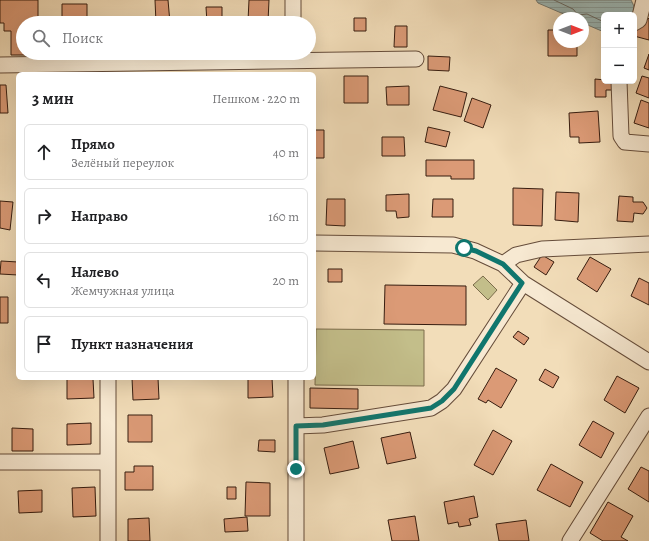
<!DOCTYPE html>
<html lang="ru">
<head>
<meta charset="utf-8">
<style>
  :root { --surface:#fff; --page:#f6f6f6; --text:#202124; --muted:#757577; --line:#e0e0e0 }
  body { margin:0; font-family:Alegreya,serif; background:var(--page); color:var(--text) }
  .controls { position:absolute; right:12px; top:12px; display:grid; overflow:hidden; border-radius:6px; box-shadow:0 4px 16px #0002 }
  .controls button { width:36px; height:36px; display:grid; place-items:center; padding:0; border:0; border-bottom:1px solid var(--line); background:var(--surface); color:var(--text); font:20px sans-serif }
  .compass { position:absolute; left:553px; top:12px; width:36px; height:36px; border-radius:50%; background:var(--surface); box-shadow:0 4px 16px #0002; rotate:90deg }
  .stop { position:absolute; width:12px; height:12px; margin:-9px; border:3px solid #0f766e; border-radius:50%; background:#fff }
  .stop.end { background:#0f766e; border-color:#fff; box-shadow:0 1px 4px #0008 }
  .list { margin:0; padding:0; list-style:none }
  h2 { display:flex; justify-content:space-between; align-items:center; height:52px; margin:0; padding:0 16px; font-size:17px }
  h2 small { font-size:13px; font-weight:400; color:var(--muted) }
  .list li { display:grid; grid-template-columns:26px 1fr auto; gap:12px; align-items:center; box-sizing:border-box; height:56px; margin:0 8px 8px; padding:0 8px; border:1px solid var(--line); border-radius:6px }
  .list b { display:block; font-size:15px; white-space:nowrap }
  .list p { margin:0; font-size:13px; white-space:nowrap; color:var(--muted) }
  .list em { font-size:13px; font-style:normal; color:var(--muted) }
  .icon { flex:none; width:22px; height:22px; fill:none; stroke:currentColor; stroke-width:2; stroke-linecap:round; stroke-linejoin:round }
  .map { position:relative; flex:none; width:649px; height:541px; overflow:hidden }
  .search { position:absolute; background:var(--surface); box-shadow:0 4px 16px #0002; left:16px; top:16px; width:300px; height:44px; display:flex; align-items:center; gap:10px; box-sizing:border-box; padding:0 14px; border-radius:22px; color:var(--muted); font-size:15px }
  .panel { position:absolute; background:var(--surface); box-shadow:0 4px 16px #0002; left:16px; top:72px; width:300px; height:308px; border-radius:6px }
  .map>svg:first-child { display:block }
</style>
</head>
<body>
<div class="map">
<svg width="649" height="541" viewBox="0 0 649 541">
  <defs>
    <pattern id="water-rules" width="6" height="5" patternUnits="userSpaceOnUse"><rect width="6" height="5" fill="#9ebab8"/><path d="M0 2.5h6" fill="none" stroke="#899f9d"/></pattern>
  </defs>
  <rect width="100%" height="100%" fill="#f2ddb9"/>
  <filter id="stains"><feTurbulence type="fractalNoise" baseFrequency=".005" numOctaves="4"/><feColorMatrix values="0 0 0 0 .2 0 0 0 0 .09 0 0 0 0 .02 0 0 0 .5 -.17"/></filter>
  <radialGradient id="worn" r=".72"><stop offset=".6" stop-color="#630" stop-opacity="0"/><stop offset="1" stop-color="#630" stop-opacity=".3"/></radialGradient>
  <path fill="#c3be8a" stroke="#7c6d4c" d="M483,276L497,290L488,300L473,285Z
    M316,329L424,330V386L315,385Z"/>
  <path fill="url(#water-rules)" stroke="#747b74" d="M536,0H631C634,6 636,9 631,15H604V32L583,23V18H573L538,3Z"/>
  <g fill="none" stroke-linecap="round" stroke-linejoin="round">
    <path stroke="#6a6b64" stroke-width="1" d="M554,0L573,9L578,15L587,14L604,22"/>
  </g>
  <path fill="#db9a76" stroke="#361c0f" d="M0,0H38V23H23V53H37V55H11V31H4V23H0Z
    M155,0H168L170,23H156Z
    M249,0H269L268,22L248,21Z
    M62,4H87V23H62Z
    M206,7H222V23H207Z
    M354,18H366V31H354Z
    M649,18V40L634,36V33Z
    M395,26H407V47H394Z
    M548,30H559V42H577V56H548Z
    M649,54V70L644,68Z
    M428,56L450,57L449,71L428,70Z
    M344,76H368V103H344Z
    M642,76L649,78V98L636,93Z
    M595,79L616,81V90H606V97H595Z
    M0,85H6L8,113H0Z
    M409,86V105H387L386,87Z
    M440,86L467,93L461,117L433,110Z
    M472,98L491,105L483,128L464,121Z
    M641,100L649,103V128L634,123Z
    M598,111L600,142L579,143V137H570L569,113Z
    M428,127L450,132L446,147L425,142Z
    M314,130H324V158H314Z
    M382,137H404L405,156H382Z
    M426,160H474V179H451V176H426Z
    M513,188L543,189L542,226L513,225Z
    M556,192L579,193L578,222L555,220Z
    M409,194V217L397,218L396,211H386V195Z
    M619,196L633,197V202H643L647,208L643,214L634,213L633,222L617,221Z
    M327,199H345V226L326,225Z
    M433,199H453V217H432Z
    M0,201L13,202L10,230L0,228Z
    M542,255L554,262L546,275L534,267Z
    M590,257L611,269L597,292L577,279Z
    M1,261L18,262V275L0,274Z
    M328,269H342V282H328Z
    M639,278L649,283V305L631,296Z
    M385,285L466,286V325L384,324Z
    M0,297H8V323H0Z
    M518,331L529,338L524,345L513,337Z
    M496,368L517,380L501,408L488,400L486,403L478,399Z
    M545,369L559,377L553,388L539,380Z
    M617,376L639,388L625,413L604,400Z
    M132,378H158L159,399L133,400Z
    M248,378H272L273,397L248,398Z
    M67,379H93L94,398L67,399Z
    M310,388L358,389V409L310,408Z
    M128,415H152V442H128Z
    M593,421L614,433L601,458L579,445Z
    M91,423V444L67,445V424Z
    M12,428L33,429V451H12Z
    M493,430L512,441L493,475L474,465Z
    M410,432L416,458L387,464L381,438Z
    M259,440H275V452L258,451Z
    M353,441L359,468L330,474L324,448Z
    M551,464L583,482L570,507L537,490Z
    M134,466H153V490H125V472H134Z
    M641,467L649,471V502L628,489Z
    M246,482L270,483V516H245Z
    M95,487L96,516L73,517L72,488Z
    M227,487H236V499H227Z
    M42,490V512L19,513L18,491Z
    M474,496L478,517L469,519L471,525L459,527L458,522L448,524L444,502Z
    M608,502L633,516L621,537L628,541H603L590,533Z
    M415,516L419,541H392L388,520Z
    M247,517L248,531L225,532L224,519Z
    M149,518L150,541H128V519Z
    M526,520L529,541H499L496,524Z"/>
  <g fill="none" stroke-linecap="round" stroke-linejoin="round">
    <defs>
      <path id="minor" d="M293,0V23
        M634,23L639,20L644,0
        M0,65L416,59
        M619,81L621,136L625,142L649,144
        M314,243L453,245L475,251L503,264L523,283L649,362
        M503,264L516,255L542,249L649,244
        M108,378V541
        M296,426L323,425L431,408L442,401L454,389L523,283
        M0,462H108
        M296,541V378
        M570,541L649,416"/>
    </defs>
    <use href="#minor" stroke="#654c3a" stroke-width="17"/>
    <use href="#minor" stroke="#f7e9d2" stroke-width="15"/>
  </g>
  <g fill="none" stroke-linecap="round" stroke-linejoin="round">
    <path stroke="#0f766e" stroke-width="5" d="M296,469V426L323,425L431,408L442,401L454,389L522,283L503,264L476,251L464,248"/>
  </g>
  <rect width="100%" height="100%" filter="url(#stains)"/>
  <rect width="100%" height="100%" fill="url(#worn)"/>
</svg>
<div class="controls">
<button>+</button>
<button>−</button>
</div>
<svg class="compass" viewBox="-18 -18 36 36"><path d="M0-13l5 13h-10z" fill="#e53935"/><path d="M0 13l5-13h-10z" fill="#757577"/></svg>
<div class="stop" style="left:464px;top:248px"></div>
<div class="stop end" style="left:296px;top:469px"></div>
<div class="search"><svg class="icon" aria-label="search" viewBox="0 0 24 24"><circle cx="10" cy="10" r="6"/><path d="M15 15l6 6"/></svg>Поиск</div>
<section class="panel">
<h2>3 мин<small>Пешком · 220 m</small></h2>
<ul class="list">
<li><svg class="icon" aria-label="ahead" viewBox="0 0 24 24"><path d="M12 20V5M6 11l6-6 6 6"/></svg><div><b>Прямо</b><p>Зелёный переулок</p></div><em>40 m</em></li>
<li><svg class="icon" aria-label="right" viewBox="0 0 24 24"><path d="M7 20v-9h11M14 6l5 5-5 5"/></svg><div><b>Направо</b></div><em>160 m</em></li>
<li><svg class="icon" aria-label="left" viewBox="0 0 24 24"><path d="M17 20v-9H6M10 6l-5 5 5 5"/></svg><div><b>Налево</b><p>Жемчужная улица</p></div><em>20 m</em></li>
<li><svg class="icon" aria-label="arrive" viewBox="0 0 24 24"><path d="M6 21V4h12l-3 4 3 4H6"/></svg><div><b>Пункт назначения</b></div></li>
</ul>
</section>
</div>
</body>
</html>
